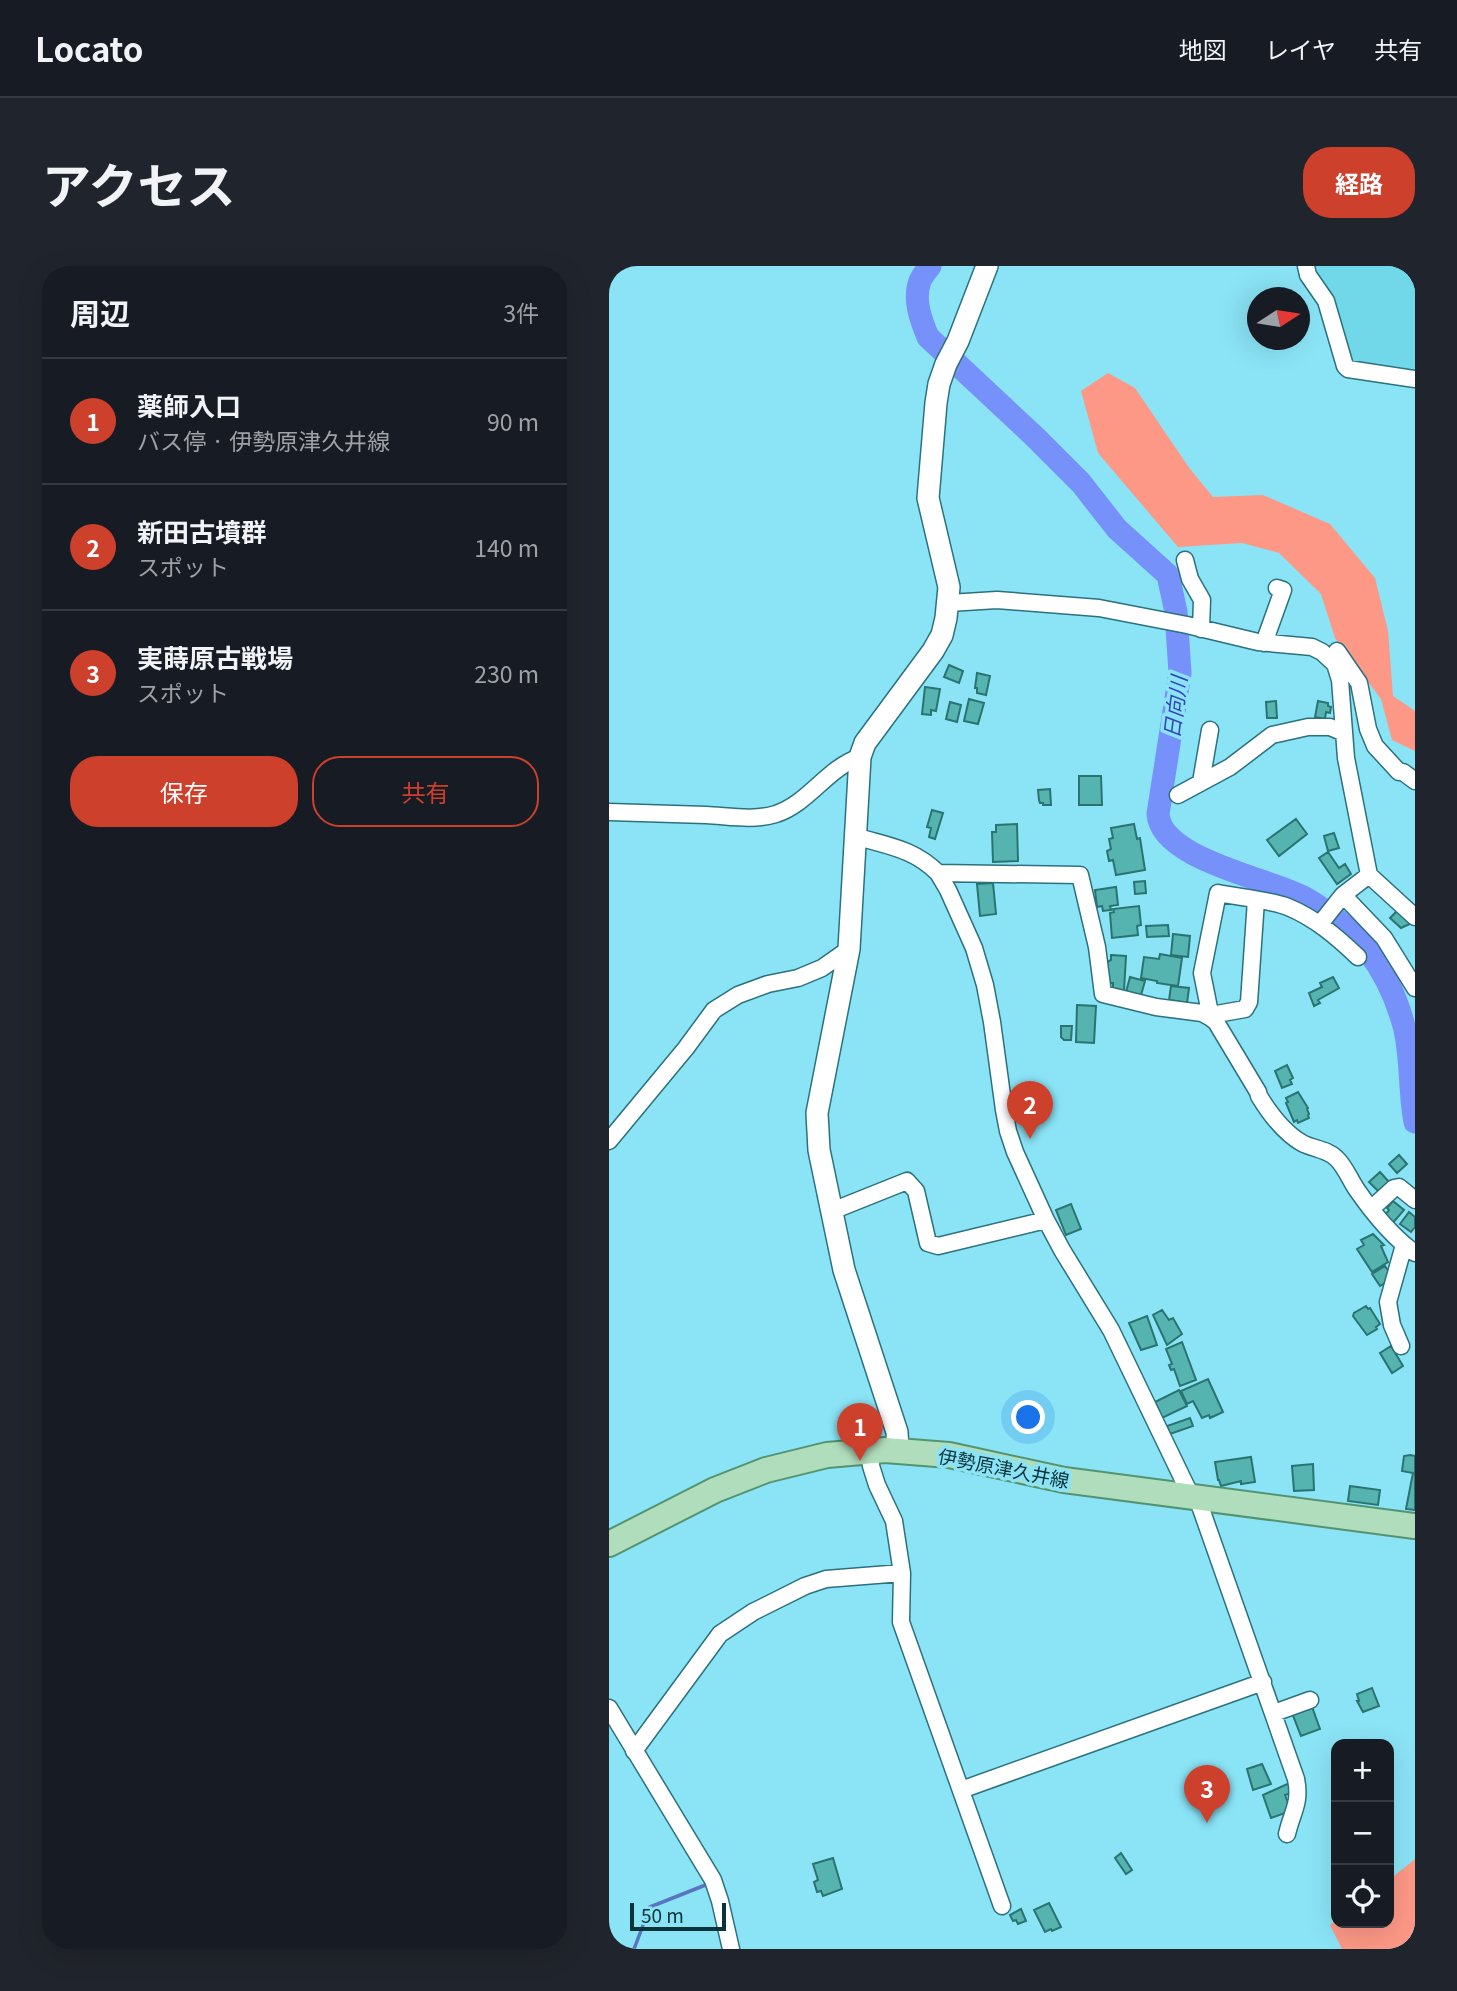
<!DOCTYPE html>
<html lang="ja">
<head>
<meta charset="utf-8">
<style>
  :root { --surface:#171b24; --page:#20242c; --text:#f1f3f6; --muted:#9ea1a6; --line:#363941; --accent:#cc402c }
  body { margin:0; font-family:Georgia,"Noto Sans JP",serif; background:var(--page); color:var(--text) }
  .controls { position:absolute; right:21px; bottom:21px; display:grid; overflow:hidden; border-radius:14px; box-shadow:0 7px 28px #0002 }
  .controls button { width:63px; height:63px; display:grid; place-items:center; padding:0; border:0; border-bottom:2px solid var(--line); background:var(--surface); color:var(--text); font:35px sans-serif }
  .compass { position:absolute; left:638px; top:21px; width:63px; height:63px; border-radius:50%; background:var(--surface); box-shadow:0 7px 28px #0002; rotate:78deg }
  .scale { position:absolute; left:21px; bottom:18px; width:96px; box-sizing:border-box; padding-left:7px; border:4px solid #0b333a; border-top:0; font-size:19px; line-height:24px; white-space:nowrap; color:#0b333a; -webkit-text-stroke:5px #8ae4f6; paint-order:stroke }
  .you { position:absolute; left:420px; top:1152px; width:24px; height:24px; margin:-18px; border:5px solid #fff; border-radius:50%; background:#1a73e8; box-shadow:0 0 0 10px #1a73e833 }
  .badge { display:grid; place-items:center; width:46px; height:46px; border-radius:50%; background:var(--accent); color:#fff; font-size:23px; font-weight:700 }
  .pin { position:absolute; translate:-50% -58px; filter:drop-shadow(0 2px 4px #0008) }
  .pin::after { content:''; position:absolute; top:37px; width:24px; height:21px; background:inherit; clip-path:polygon(0 0,100% 0,50% 100%) }
  .list { margin:0; padding:0; list-style:none }
  h2 { display:flex; justify-content:space-between; align-items:center; height:91px; margin:0; padding:0 28px; font-size:30px }
  h2 small { font-size:23px; font-weight:400; color:var(--muted) }
  .list li { display:grid; grid-template-columns:46px 1fr auto; gap:21px; align-items:center; box-sizing:border-box; height:126px; padding:0 28px; border-top:2px solid var(--line) }
  .list b { display:block; font-size:26px; white-space:nowrap }
  .list p { margin:0; font-size:23px; white-space:nowrap; color:var(--muted) }
  .list em { font-size:23px; font-style:normal; color:var(--muted) }
  .actions { display:flex; gap:14px; padding:21px 28px }
  .actions a { flex:1; padding:16px 0; border:2px solid var(--accent); border-radius:28px; text-align:center; font-size:24px; color:var(--accent) }
  .actions .main { background:var(--accent); color:#fff }
  .icon { flex:none; width:38px; height:38px; fill:none; stroke:currentColor; stroke-width:2; stroke-linecap:round; stroke-linejoin:round }
  .map { position:relative; flex:none; width:806px; height:1683px; overflow:hidden; border-radius:28px }
  header { display:flex; align-items:center; gap:42px; box-sizing:border-box; height:98px; padding:0 35px; background:var(--surface); border-bottom:2px solid var(--line) }
  header strong { font-size:33px }
  nav { display:flex; gap:38px; margin-inline-start:auto; font-size:24px }
  .intro { display:flex; align-items:center; justify-content:space-between; box-sizing:border-box; height:168px; padding:0 42px }
  h1 { margin:0; font-size:49px }
  .button { padding:18px 32px; border-radius:28px; background:var(--accent); color:#fff; font-size:24px; font-weight:700 }
  main { display:flex; gap:42px; padding:0 42px }
  aside { flex:1; background:var(--surface); border-radius:28px; box-shadow:0 7px 28px #0002 }
  .map>svg:first-child { display:block }
</style>
</head>
<body>
<header>
<strong>Locato</strong>
<nav><a>地図</a><a>レイヤ</a><a>共有</a></nav>
</header>
<div class="intro"><h1>アクセス</h1><a class="button">経路</a></div>
<main>
<aside>
<h2>周辺<small>3件</small></h2>
<ul class="list">
<li><span class="badge">1</span><div><b>薬師入口</b><p>バス停 · 伊勢原津久井線</p></div><em>90 m</em></li>
<li><span class="badge">2</span><div><b>新田古墳群</b><p>スポット</p></div><em>140 m</em></li>
<li><span class="badge">3</span><div><b>実蒔原古戦場</b><p>スポット</p></div><em>230 m</em></li>
</ul>
<div class="actions"><a class="main">保存</a><a>共有</a></div>
</aside>
<div class="map">
<svg width="806" height="1683" viewBox="0 0 806 1683">
  <rect width="100%" height="100%" fill="#8ae4f6"/>
  <path fill="#71d8ea" d="M701,0H806V108L743,97Z"/>
  <path fill="#fd9886" d="M499,107L526,122L581,203L604,231L654,229L721,258L766,312L779,365L784,430L806,445V485L783,474L772,433L726,372L712,328L670,287L633,277L569,281L489,187L472,125Z
    M806,1593V1683H733L721,1659L727,1654V1657H780V1614Z"/>
  <g fill="none" stroke-linecap="round" stroke-linejoin="round">
    <path stroke="#5775c0" stroke-width="3.5" d="M25,1683L41,1641L99,1618"/>
    <path stroke="#7791fa" stroke-width="23" d="M321,0C318,4 313,10 311,15C304,34 312,54 319,71L426,171L472,217L508,263L559,309L567,346L571,407L549,548C552,594 663,613 696,632C748,662 779,701 795,760C803,790 800,825 806,856"/>
  </g>
  <path fill="#56b4b0" stroke="#2a7370" stroke-width="2" d="M340,399L354,405L350,417L335,411Z
    M368,407L381,410L377,429L368,427V422H366Z
    M316,421L331,423L327,445L322,444V449L313,448Z
    M360,433L375,437L369,458L355,455Z
    M667,435L668,452H658L657,436Z
    M709,435L719,437V440L722,441L721,447L717,446L716,453L706,451Z
    M341,436L352,439L348,456L337,453Z
    M470,510H492L493,539H470Z
    M441,523L442,539H434V537H431L430,534L429,524Z
    M323,544L334,547L326,573L320,571L322,562L318,561Z
    M687,553L698,568L670,590L658,574Z
    M408,558L409,595L384,596L383,566H387V559Z
    M525,558L528,573L531,572L536,604L507,609L504,594L500,595L498,585L502,583L500,573L504,572L502,562Z
    M725,567L730,582L719,585L715,570Z
    M719,586L730,602L736,598L742,608L728,618L710,592Z
    M536,615L537,627L526,628L525,616Z
    M384,617L387,648L371,650L368,618Z
    M507,621L509,639L501,640L502,644L494,645L493,640L488,641L486,624Z
    M530,640L532,659L528,660L529,669L503,672L501,647L505,646L504,643Z
    M789,644L803,657L792,662L781,652Z
    M559,659L560,670L538,671L537,660Z
    M564,668L581,670L579,691L562,689Z
    M551,688L573,692L569,720L548,717V715L532,712L535,691L550,693Z
    M502,689L517,690L515,725L504,726V717H499L498,696L502,694Z
    M521,711L536,715L532,729L517,726Z
    M724,711L730,722L709,734L711,737L705,740L700,727L713,721L711,717Z
    M562,720L580,722L578,737L560,734Z
    M468,739L487,740L485,777L467,776Z
    M452,760H463L462,774H455L452,771Z
    M678,799L684,812L681,814L683,818L673,822L666,805Z
    M689,826L699,842L698,843L700,848L699,849L700,852L689,857L688,854L685,856L677,837L679,836L677,832Z
    M790,889L798,898L788,907L780,898Z
    M771,906L780,916L769,925L760,916Z
    M784,935L795,944L783,958L779,955L781,953L776,949L780,944L778,942Z
    M462,938L472,963L457,969L447,944Z
    M800,946L806,951V961L802,966L791,958Z
    M764,968L775,979L772,980L779,996L763,1006L748,983L755,979L752,974Z
    M776,1000L782,1009L781,1014L771,1020L763,1008Z
    M757,1040L759,1043L761,1042L771,1058L767,1061L768,1063L758,1069L744,1050L745,1047Z
    M553,1044L560,1054L564,1052L573,1068L558,1079L544,1049Z
    M538,1050L548,1079L532,1084L520,1057Z
    M573,1076L587,1114L571,1120L565,1103L562,1104L560,1099L563,1098L557,1083Z
    M782,1080L794,1100L783,1107L771,1087Z
    M599,1113L614,1146L601,1152L600,1149L593,1152L584,1135L578,1138L572,1125Z
    M570,1124L578,1140L553,1152L546,1136Z
    M581,1152L584,1160L561,1168L558,1160Z
    M801,1189L806,1190V1244L797,1243L804,1207L793,1205L795,1190Z
    M642,1191L646,1216L632,1218V1215L612,1220L610,1214H609L606,1196Z
    M704,1198L705,1224L685,1225L683,1200Z
    M741,1220L771,1224L769,1239L739,1235Z
    M763,1422L770,1440L754,1446L748,1435H750L748,1428Z
    M702,1438L711,1463L692,1470L683,1447Z
    M653,1498L662,1518L644,1524L638,1503Z
    M683,1516L686,1526L676,1529L682,1545L662,1552L654,1529Z
    M512,1587L523,1604L517,1608L506,1592Z
    M224,1592L233,1623L214,1630L212,1625L208,1626L205,1616L209,1614L204,1598Z
    M440,1637L452,1661L443,1665L442,1663L436,1666L425,1644Z
    M412,1643L417,1655L409,1658L407,1654L404,1655L401,1649Z"/>
  <g fill="none" stroke-linecap="round" stroke-linejoin="round">
    <defs>
      <path id="street" d="M697,0L699,9L717,35L736,100L739,103L806,113
        M576,294L581,313L593,334L592,363
        M340,337L388,334L490,342L578,359L649,376L703,381L713,386L726,398L731,414L737,492L760,609L806,651
        M655,377L674,324L668,322
        M728,385L750,417L759,463L766,480L790,506H794L806,515
        M592,516L601,464
        M569,529L621,501L663,469L699,461H721L735,467
        M0,546C32,547 65,548 97,549C120,550 144,555 167,548C200,537 218,502 251,491
        M246,570C278,580 304,582 329,607L471,609L488,681L494,728L547,741L593,747L602,752L607,756L649,826L650,830C661,848 674,866 693,877C704,883 718,883 727,892C736,900 741,914 748,924C764,947 782,970 806,987
        M329,607L339,624L365,682L376,719L383,756L395,844L399,865L406,886L437,954L453,984L502,1064L582,1230L590,1237L687,1513C692,1537 683,1546 678,1568
        M734,629L775,672L806,722
        M711,658L734,629L760,609
        M602,749L636,743L640,736L647,634
        M602,752L593,707L609,627C628,631 662,634 679,641C706,652 728,671 749,691
        M0,875L77,782L105,744L129,729L159,718L189,712L213,702L240,683
        M762,943L785,922L790,921L806,934
        M223,945L298,915L307,925L319,977L329,980L437,954
        M792,1080L783,1059L779,1036L795,979
        M261,1185L262,1200L268,1219L285,1255L293,1307L292,1356L393,1640
        M0,1442L104,1614L111,1635L122,1683
        M665,1447L701,1434
        M25,1485L111,1368L144,1346L196,1320L217,1313L293,1307
        M352,1524L654,1416"/>
      <path id="secondary" d="M289,1184L288,1166L235,1004L210,884L208,847L240,683L251,491L256,477L324,385L333,369L337,352L340,321L319,232L327,137L330,118L337,98L349,75L378,0"/>
      <path id="primary" d="M0,1278L106,1224L157,1204L218,1189L276,1184L340,1189L455,1214L806,1260"/>
    </defs>
    <use href="#street" stroke="#2b717e" stroke-width="19"/>
    <use href="#secondary" stroke="#2b717e" stroke-width="24"/>
    <use href="#primary" stroke="#549371" stroke-width="28"/>
    <use href="#street" stroke="#fff" stroke-width="16"/>
    <use href="#secondary" stroke="#fff" stroke-width="21"/>
    <use href="#primary" stroke="#b0ddbc" stroke-width="24"/>
  </g>
  <g text-anchor="middle" dominant-baseline="central" stroke-width="7" stroke-linejoin="round" paint-order="stroke">
    <g font-size="19" fill="#0b333a" stroke="#8ae4f6">
      <text transform="translate(395 1201) rotate(11)">伊勢原津久井線</text>
    </g>
    <g font-size="21" font-style="italic" fill="#3544bc" stroke="#8ae4f6">
      <text transform="translate(565 441) rotate(-83)">日向川</text>
    </g>
  </g>
</svg>
<div class="controls">
<button>+</button>
<button>−</button>
<button><svg class="icon" aria-label="locate" viewBox="0 0 24 24"><circle cx="12" cy="12" r="6"/><path d="M12 2v4M12 18v4M2 12h4M18 12h4"/></svg></button>
</div>
<svg class="compass" viewBox="-18 -18 36 36"><path d="M0-13l5 13h-10z" fill="#e53935"/><path d="M0 13l5-13h-10z" fill="#9ea1a6"/></svg>
<div class="scale">50 m</div>
<div class="you"></div>
<div class="pin badge" style="left:251px;top:1195px">1</div>
<div class="pin badge" style="left:421px;top:873px">2</div>
<div class="pin badge" style="left:598px;top:1557px">3</div>
</div>
</main>
</body>
</html>
